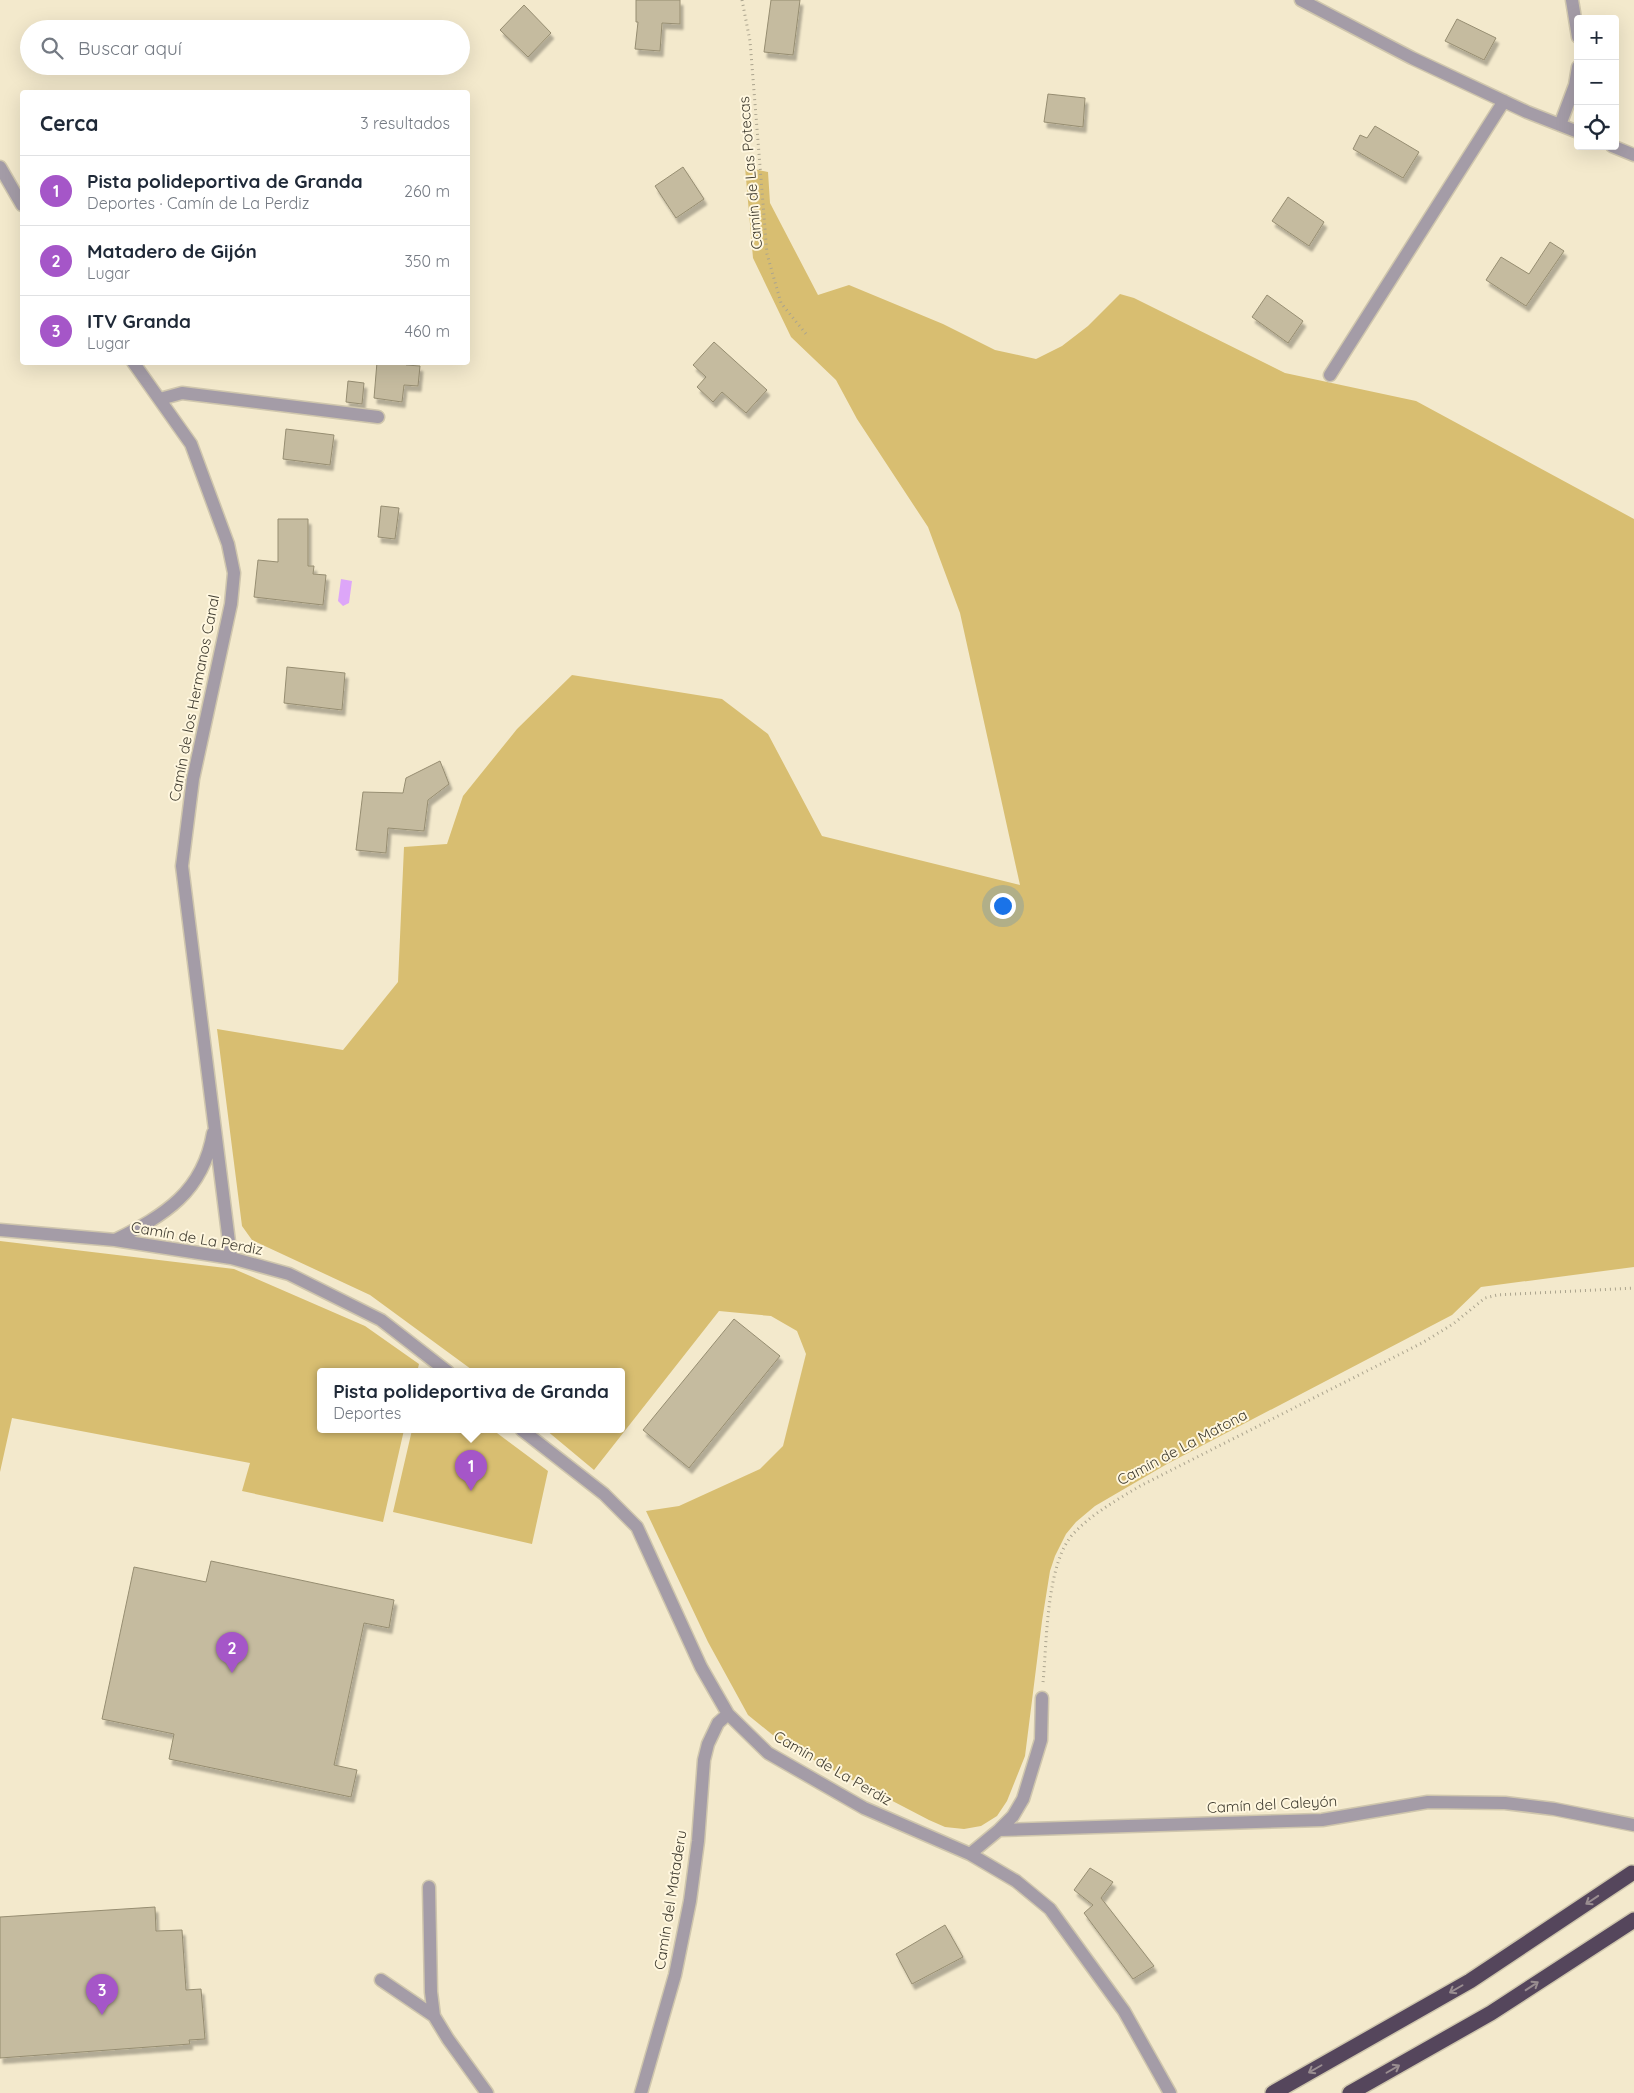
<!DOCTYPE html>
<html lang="es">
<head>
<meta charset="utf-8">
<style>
  :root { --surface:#fff; --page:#f2f2f3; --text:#1f2937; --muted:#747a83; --line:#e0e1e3; --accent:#a556c8 }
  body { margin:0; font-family:Quicksand,sans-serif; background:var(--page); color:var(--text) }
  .controls { position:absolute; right:15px; top:15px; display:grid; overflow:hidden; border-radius:5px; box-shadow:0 5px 20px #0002 }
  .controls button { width:45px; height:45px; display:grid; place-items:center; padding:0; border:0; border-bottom:1px solid var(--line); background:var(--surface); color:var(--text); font:25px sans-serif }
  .you { position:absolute; left:1002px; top:905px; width:18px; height:18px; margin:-12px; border:4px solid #fff; border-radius:50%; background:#1a73e8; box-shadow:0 0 0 8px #1a73e833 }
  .badge { display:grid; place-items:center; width:32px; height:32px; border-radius:50%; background:var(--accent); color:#fff; font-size:16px; font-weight:700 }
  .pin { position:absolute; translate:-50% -41px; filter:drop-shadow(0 1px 2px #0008) }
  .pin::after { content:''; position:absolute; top:26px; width:18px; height:15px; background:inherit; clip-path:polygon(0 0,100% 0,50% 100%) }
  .popup { position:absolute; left:317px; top:1368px; width:308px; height:65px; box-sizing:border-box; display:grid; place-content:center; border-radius:5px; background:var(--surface); filter:drop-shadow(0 1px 4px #0005); font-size:16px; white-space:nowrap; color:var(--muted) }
  .popup b { font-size:19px; color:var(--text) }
  .popup::after { content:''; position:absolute; left:50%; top:100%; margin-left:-10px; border:10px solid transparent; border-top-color:var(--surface) }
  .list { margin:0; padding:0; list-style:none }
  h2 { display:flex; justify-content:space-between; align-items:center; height:65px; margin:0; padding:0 20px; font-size:21px }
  h2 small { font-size:16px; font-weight:400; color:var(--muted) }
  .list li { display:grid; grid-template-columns:32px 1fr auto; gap:15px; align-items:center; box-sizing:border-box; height:70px; padding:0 20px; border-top:1px solid var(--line) }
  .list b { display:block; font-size:19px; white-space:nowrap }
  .list p { margin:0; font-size:16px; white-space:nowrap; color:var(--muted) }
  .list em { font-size:16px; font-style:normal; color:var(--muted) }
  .icon { flex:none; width:28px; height:28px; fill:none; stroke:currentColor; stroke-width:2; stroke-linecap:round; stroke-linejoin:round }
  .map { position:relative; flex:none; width:1634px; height:2093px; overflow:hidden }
  .search { position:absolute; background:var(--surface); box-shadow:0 5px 20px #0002; left:20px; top:20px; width:450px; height:55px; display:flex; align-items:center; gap:12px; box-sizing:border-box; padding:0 18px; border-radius:28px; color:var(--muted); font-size:19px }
  .panel { position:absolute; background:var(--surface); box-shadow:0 5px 20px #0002; left:20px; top:90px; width:450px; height:275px; border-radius:5px }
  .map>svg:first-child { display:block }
</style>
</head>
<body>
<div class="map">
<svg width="1634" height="2093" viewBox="0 0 1634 2093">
  <defs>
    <filter id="shadow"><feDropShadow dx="3" dy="5.5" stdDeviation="1" flood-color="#0004"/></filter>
  </defs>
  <rect width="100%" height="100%" fill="#f3e9cc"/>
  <path fill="#d8be71" d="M745,167L768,172L770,203L818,295L849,285L943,324L995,350L1036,359L1062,346L1088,326L1120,294L1134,298L1285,373L1416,401L1634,519V1267L1481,1287L1452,1315L1167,1464L1095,1506L1076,1522L1066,1534L1055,1556L1050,1571L1042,1621L1025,1756L1007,1801L997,1816L981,1826L964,1829L945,1827L929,1820L785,1745L748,1715L708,1642L646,1511L679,1506L760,1469L783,1446L806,1354L797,1331L771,1316L719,1311L594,1470L546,1430H621V1372H475L370,1295L252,1240L242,1226L217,1029L343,1050L398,982L404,847L447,844L463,796L517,729L572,675L722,699L768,734L822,836L1020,885L960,613L928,527L857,419L836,380L791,337L753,258Z
    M0,1241L234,1269L365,1326L419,1364L417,1372H321V1430H404L383,1522L242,1491L250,1463L12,1418L0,1472Z
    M412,1430H451L460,1432V1430H493L548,1471L532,1544L393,1512Z"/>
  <path fill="#dda6f8" d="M341,579L352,581L349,603L343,606L338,601Z"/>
  <path fill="#c5bb9f" stroke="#968d71" filter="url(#shadow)" d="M636,0H680V24L662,23L660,51L635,49L638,22H636Z
    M771,0H800L793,55L764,52Z
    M524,5L551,33L528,57L500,30Z
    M1457,19L1496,38L1484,60L1445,41Z
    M1048,94L1085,98L1083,127L1044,122Z
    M1375,126L1419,152L1403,178L1353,149L1360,135L1367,138Z
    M683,167L704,199L676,218L655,186Z
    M1288,197L1324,222L1309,246L1272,221Z
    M1550,242L1564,251L1526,306L1486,280L1501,257L1529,274Z
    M1267,295L1303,321L1288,343L1252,317Z
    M714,342L767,390L746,413L722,392L713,402L697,387L706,377L693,365Z
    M377,362H406V365L420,366L418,386L404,385L402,402L374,398Z
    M348,381L364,383L362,404L346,402Z
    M286,429L334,435L330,465L283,459Z
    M381,506L399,508L395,539L378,537Z
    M278,519H308V566H314L313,574L326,575L323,605L254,597L258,560L278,562Z
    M287,667L345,673L342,710L284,703Z
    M440,761L449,784L428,800L424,831L388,828L386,853L356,850L363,792L403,793L406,778Z
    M734,1319L780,1356L689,1468L643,1430Z
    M211,1561L394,1600L389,1628L364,1623L334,1765L357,1770L351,1797L169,1759L174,1734L102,1719L134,1567L206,1582Z
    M1090,1868L1113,1882L1101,1898L1154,1966L1133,1979L1084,1913L1093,1905L1074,1890Z
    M155,1907L156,1931L182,1930L186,1990L201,1989L205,2039L189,2040L190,2044L0,2058V1917Z
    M945,1925L963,1957L912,1984L896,1954Z"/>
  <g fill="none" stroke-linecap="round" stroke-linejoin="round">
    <defs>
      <path id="minor" d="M1301,0L1412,58L1527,112L1578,132
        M1572,0L1578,37
        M1560,125L1575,85L1578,67
        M1612,146L1634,155
        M0,167L22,205
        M133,362L191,444L228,544L234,573L231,604L193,779L182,866L231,1258
        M1330,375L1504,101
        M160,399L182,393L378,417
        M0,1230L115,1240L231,1258L289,1274L381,1320L448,1372
        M115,1240C165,1215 203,1192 213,1133
        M522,1430L604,1494L637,1527L701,1667L728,1714L768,1753L864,1808L970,1854L1016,1881L1050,1909L1124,2011L1170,2093
        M999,1830L1322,1820L1428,1802L1505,1803L1554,1809L1634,1825
        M970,1854L999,1830L1013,1816L1023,1799L1041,1740L1042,1698
        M429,1887L431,1992L434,2016L448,2039L487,2093
        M381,1980L434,2016
        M641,2093L675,1975L690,1901L698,1841L704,1760L708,1744L718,1723L728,1714"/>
      <path id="highway" d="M1273,2093L1470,1981L1632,1873
        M1350,2093L1491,2013L1634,1920"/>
    </defs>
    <use href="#minor" stroke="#cfc6ad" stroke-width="15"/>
    <use href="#highway" stroke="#cfc6ad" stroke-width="18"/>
    <path stroke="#aba48e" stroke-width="3" stroke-dasharray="1 4" stroke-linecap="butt" d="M742,0L750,41L767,254L781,303L806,334
      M1043,1682C1047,1642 1046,1562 1074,1533C1093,1513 1117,1500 1140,1486L1422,1343L1453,1324L1485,1298L1497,1295L1634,1288"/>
    <use href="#minor" stroke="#a49ca7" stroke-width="12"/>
    <use href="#highway" stroke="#55465c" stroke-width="15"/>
  </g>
  <defs><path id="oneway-shaft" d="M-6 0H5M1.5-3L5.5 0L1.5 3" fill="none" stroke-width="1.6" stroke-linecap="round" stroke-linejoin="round" transform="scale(1.25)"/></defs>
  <g stroke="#998d90">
    <use href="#oneway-shaft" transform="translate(1592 1900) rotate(146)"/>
    <use href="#oneway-shaft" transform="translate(1532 1986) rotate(-33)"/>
    <use href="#oneway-shaft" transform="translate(1456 1989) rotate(150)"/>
    <use href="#oneway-shaft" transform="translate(1315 2069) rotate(150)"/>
    <use href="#oneway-shaft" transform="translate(1393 2069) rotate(-30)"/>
  </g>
  <g text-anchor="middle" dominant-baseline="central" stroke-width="4" stroke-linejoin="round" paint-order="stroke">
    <g font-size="15" fill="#403c30" stroke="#fff7df">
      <text transform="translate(750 173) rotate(-95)">Camín de Las Potecas</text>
      <text transform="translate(194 698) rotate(-79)">Camín de los Hermanos Canal</text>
      <text transform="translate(197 1238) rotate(10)">Camín de La Perdiz</text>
      <text transform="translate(1182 1447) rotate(-28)">Camín de La Matona</text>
      <text transform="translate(833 1768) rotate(30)">Camín de La Perdiz</text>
      <text transform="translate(1272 1804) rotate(-3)">Camín del Caleyón</text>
      <text transform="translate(670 1900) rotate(-81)">Camín del Mataderu</text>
    </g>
  </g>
</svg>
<div class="controls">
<button>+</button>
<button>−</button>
<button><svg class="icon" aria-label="locate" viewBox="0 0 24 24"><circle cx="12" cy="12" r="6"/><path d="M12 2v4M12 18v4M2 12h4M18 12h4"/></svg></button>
</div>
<div class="you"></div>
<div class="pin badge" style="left:471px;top:1491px">1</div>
<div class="popup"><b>Pista polideportiva de Granda</b>Deportes</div>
<div class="pin badge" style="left:232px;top:1673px">2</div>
<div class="pin badge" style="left:102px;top:2015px">3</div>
<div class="search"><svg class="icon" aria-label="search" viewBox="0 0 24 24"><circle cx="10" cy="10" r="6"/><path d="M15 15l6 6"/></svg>Buscar aquí</div>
<section class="panel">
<h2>Cerca<small>3 resultados</small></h2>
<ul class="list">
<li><span class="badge">1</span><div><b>Pista polideportiva de Granda</b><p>Deportes · Camín de La Perdiz</p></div><em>260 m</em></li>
<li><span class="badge">2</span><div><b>Matadero de Gijón</b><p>Lugar</p></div><em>350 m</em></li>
<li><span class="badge">3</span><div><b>ITV Granda</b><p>Lugar</p></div><em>460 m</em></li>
</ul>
</section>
</div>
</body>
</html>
